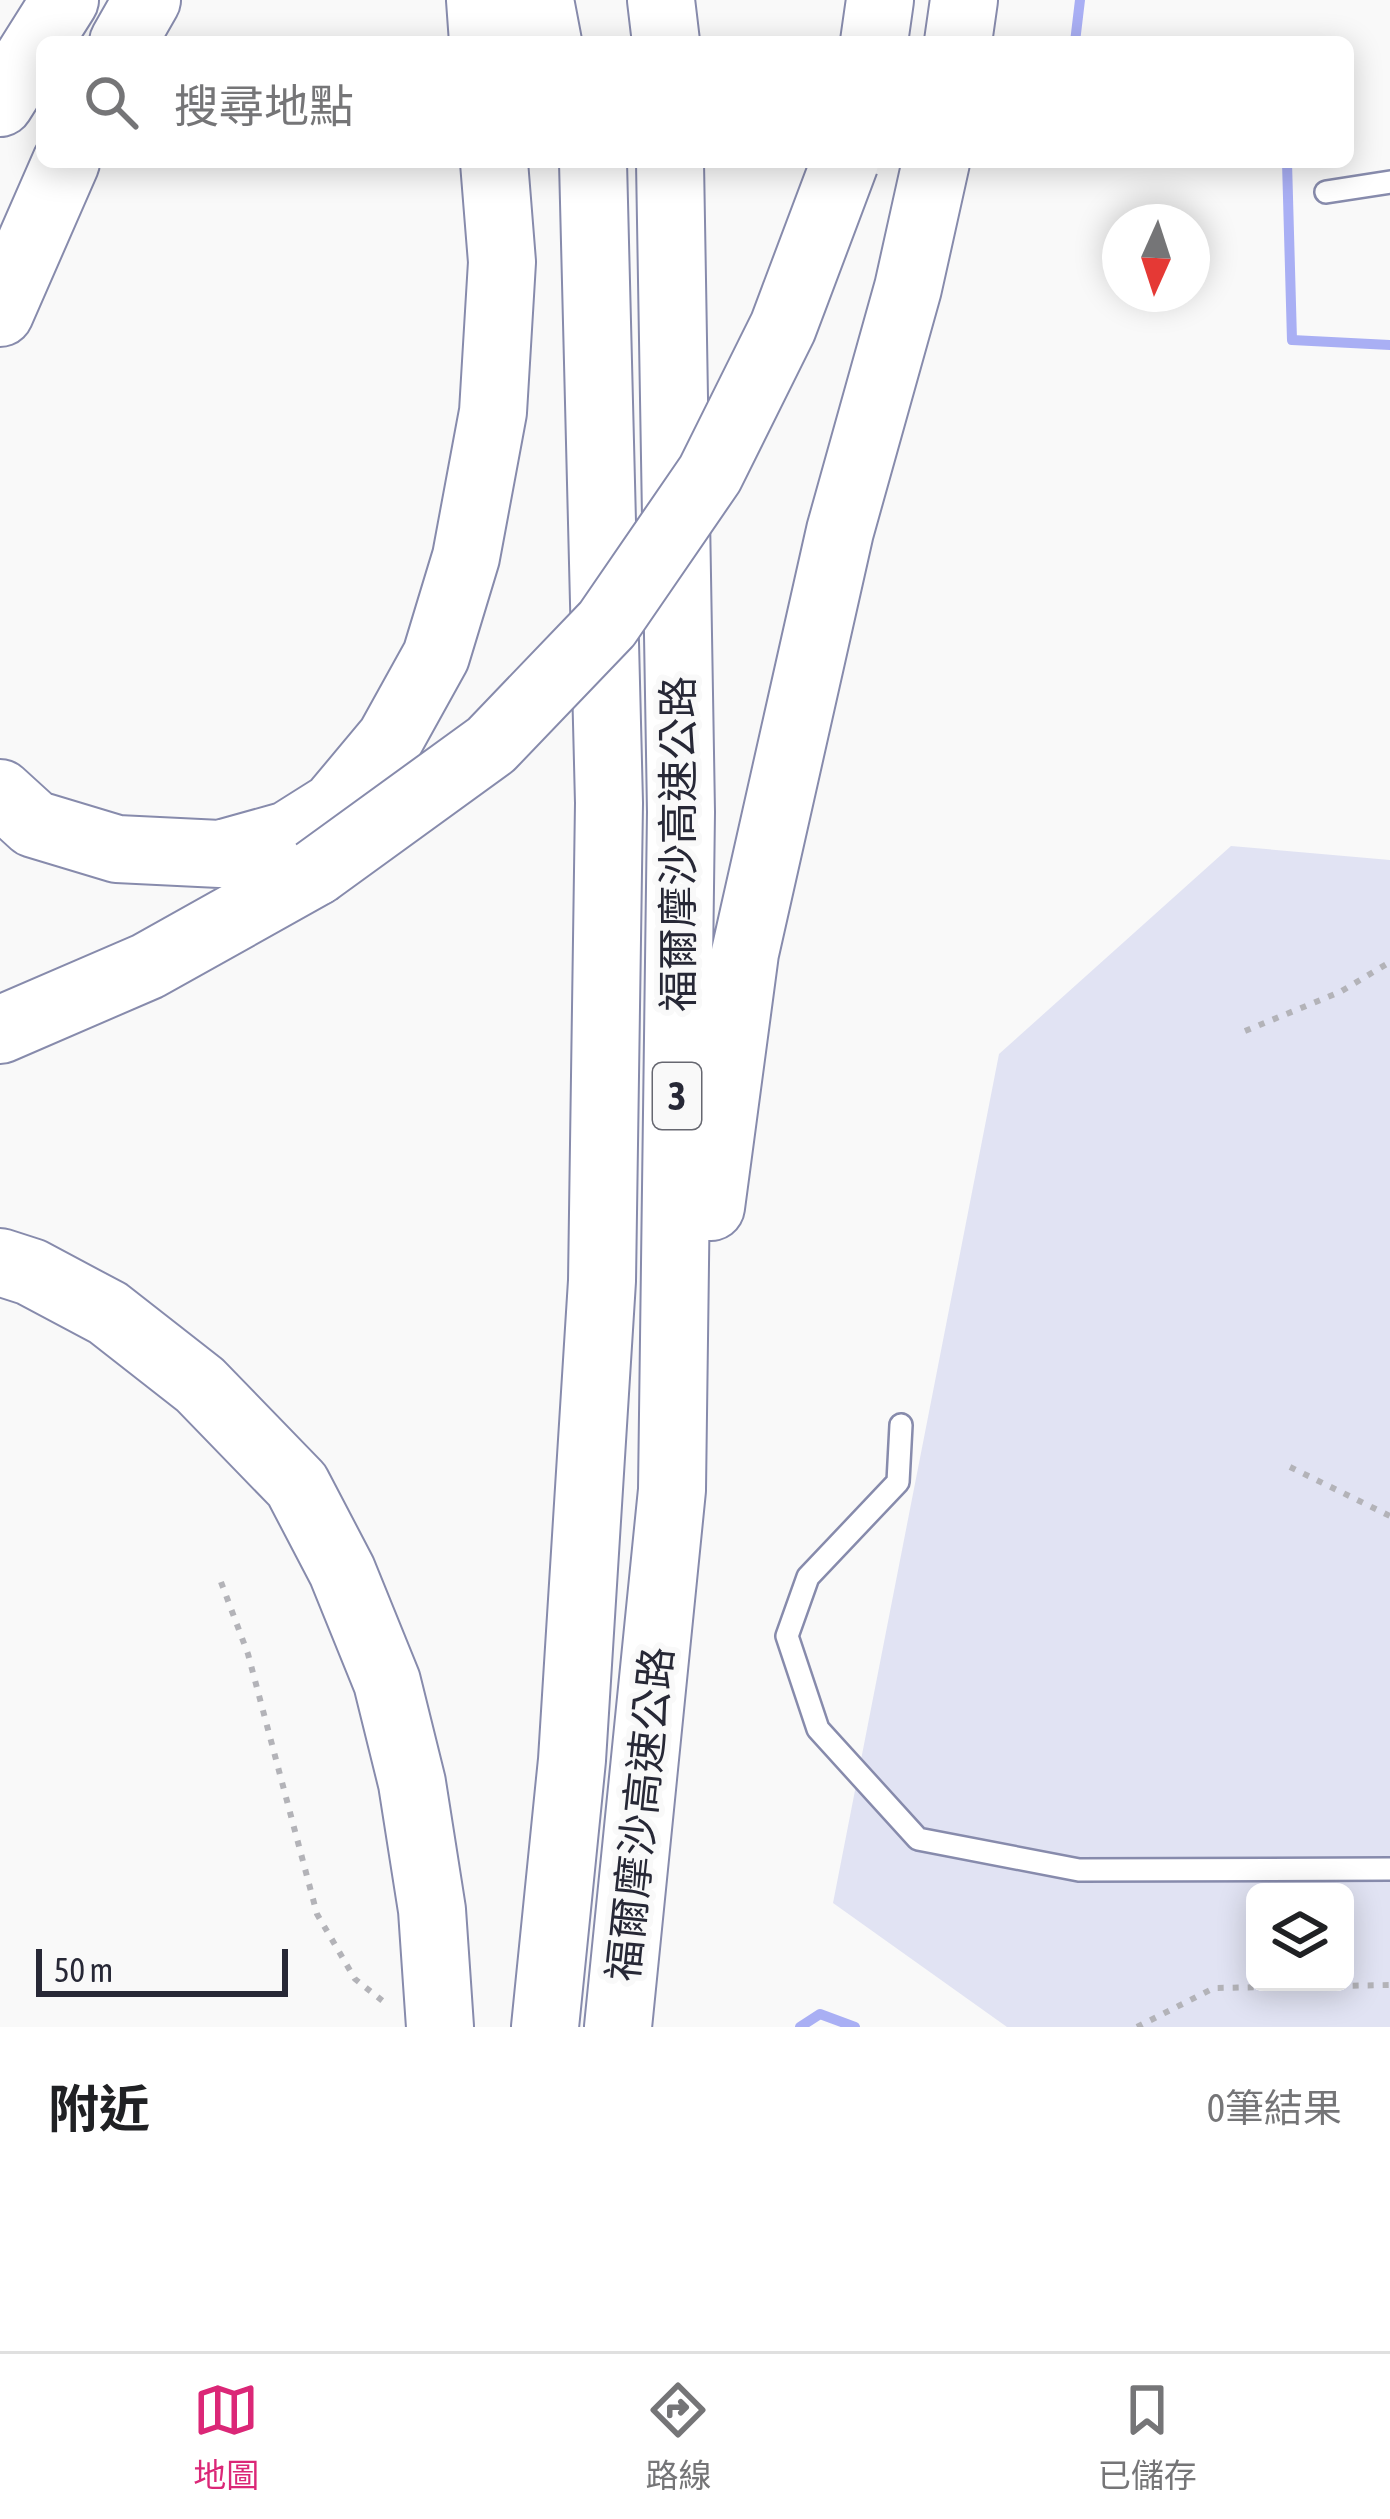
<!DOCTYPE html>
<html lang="zh-TW">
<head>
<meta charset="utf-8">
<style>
  :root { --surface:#fff; --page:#f6f6f6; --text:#202124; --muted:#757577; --line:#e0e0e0; --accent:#db2777 }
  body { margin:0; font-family:"Asap Condensed","Noto Sans TC",sans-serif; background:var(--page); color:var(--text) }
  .controls { position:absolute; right:36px; bottom:36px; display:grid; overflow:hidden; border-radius:18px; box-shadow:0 6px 30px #0003 }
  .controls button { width:108px; height:108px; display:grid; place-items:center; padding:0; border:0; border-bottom:3px solid var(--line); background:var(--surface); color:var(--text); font:60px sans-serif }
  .compass { position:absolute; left:1102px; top:204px; width:108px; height:108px; border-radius:50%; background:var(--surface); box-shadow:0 6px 30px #0003; rotate:183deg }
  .scale { position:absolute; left:36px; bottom:30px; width:252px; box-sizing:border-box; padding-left:12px; border:6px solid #272836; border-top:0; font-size:33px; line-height:42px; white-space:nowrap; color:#272836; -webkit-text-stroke:9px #f9f9f9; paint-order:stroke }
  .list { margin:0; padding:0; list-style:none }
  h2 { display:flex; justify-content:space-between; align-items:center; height:156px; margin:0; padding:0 48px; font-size:51px }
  h2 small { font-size:39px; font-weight:400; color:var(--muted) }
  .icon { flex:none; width:66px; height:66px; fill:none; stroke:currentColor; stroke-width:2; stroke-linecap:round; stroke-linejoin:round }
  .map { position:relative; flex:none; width:1390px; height:2027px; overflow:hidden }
  .search { position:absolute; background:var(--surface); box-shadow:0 6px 30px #0003; left:36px; right:36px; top:36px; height:132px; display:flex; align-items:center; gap:30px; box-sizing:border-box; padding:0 42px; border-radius:18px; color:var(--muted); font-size:45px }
  .sheet { height:324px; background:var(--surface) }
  nav { display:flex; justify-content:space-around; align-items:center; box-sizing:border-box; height:168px; border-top:3px solid var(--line); background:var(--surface); font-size:33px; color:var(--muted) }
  nav a { display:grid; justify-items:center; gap:6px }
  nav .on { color:var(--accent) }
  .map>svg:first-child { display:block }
</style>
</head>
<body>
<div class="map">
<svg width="1390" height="2027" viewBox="0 0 1390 2027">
  <rect width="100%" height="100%" fill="#f9f9f9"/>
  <path fill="#e1e3f3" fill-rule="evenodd" d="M1231,846L1390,860V2027H1007L833,1903L999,1054ZM1255,1892H1345V1982H1255Z"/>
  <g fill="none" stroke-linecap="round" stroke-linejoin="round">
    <path stroke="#a9aff4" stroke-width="10" d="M1075,42L1080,0
      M1287,162L1292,340L1390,345
      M800,2027L820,2014L855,2027"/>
    <defs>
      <path id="lane" d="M1326,192L1390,182
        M901,1425L898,1482L808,1577L787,1636L818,1729L918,1839L1079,1870L1390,1869"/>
      <path id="highway" d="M480,0L483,42
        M540,0L548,42
        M661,0L666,42
        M123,42L147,0
        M874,42L880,0
        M958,42L964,0
        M0,103L65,0
        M0,313L66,162
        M0,793L34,824L117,849L220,854L288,835L334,806L390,739L436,656L466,557L493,412L502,262L494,162
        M0,1030L148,966L316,872
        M711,1207L745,953L840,531L908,288L936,162
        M0,1262L31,1272L108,1313L200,1385L297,1485L342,1571L387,1682L412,1783L432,1910L440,2027
        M545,2027L572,1760L602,1281L609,803L593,162
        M618,2027L672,1490L681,812L670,162"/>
    </defs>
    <use href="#lane" stroke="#878bac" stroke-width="26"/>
    <use href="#highway" stroke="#878bac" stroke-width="70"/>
    <path stroke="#b3b3b8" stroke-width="6" stroke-dasharray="6 9" stroke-linecap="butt" d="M1245,1031L1340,992L1390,962
      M1290,1467L1390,1516
      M221,1582L248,1654L317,1914L355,1979L389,2006
      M1137,2027L1214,1988L1390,1985"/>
    <use href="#lane" stroke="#fff" stroke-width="21"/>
    <use href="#highway" stroke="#fff" stroke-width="66"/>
    <defs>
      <path id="highway-bridge" d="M316,872L491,745L607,624L710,474L783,327L845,162"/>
    </defs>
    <use href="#highway-bridge" stroke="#878bac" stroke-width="70" stroke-linecap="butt"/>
    <use href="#highway-bridge" stroke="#fff" stroke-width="66"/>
  </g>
  <g text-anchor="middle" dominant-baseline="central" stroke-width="12" stroke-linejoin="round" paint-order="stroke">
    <rect fill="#f9f9f9" stroke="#666770" stroke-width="3" x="653" y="1063" width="48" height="66" rx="9"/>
    <g font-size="39" font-weight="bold" fill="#272836">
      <text x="677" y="1096">3</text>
    </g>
    <g font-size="42" fill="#272836" stroke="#f9f9f9">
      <text transform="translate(678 844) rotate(-90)">福爾摩沙高速公路</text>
      <text transform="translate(640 1814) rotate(-84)">福爾摩沙高速公路</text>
    </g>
  </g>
</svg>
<div class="controls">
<button><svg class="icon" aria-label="layers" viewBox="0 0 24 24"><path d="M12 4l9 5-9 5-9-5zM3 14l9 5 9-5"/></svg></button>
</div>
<svg class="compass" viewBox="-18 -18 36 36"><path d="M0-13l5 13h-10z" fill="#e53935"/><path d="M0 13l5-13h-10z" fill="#757577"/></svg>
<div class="scale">50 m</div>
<div class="search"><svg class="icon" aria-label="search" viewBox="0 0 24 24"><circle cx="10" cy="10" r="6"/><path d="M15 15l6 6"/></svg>搜尋地點</div>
</div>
<section class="sheet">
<h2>附近<small>0筆結果</small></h2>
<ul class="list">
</ul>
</section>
<nav>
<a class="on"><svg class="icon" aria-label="map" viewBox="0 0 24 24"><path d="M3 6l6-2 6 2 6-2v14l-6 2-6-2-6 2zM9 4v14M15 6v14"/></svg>地圖</a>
<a><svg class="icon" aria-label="directions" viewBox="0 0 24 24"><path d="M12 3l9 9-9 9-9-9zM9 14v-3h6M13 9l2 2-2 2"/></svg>路線</a>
<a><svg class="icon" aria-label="saved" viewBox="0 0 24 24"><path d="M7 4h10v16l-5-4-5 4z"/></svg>已儲存</a>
</nav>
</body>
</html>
